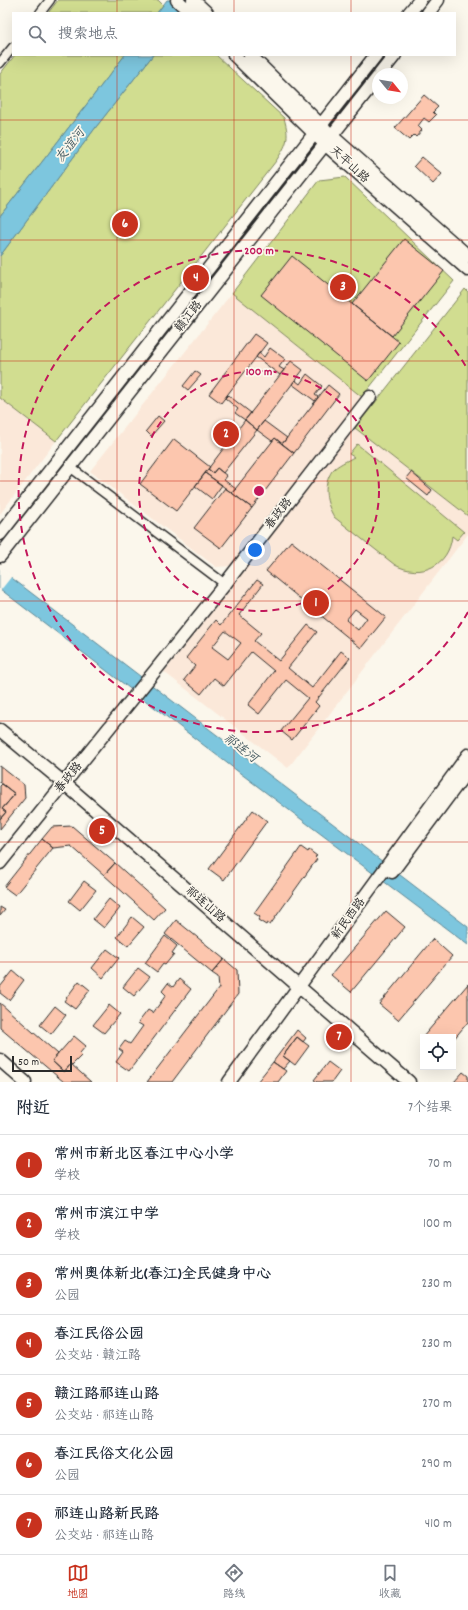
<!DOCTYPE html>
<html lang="zh">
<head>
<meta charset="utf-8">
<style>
  :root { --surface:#fff; --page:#f6f6f7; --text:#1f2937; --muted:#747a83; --line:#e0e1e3; --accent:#c8321e }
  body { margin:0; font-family:Dekko,"LXGW WenKai TC",sans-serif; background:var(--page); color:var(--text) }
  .controls { position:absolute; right:12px; bottom:12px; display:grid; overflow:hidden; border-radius:0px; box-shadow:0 4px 16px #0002 }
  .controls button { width:36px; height:36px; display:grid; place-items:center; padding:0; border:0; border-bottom:1px solid var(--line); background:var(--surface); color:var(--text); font:20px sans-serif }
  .compass { position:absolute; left:372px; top:68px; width:36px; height:36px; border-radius:50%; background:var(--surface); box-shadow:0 4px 16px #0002; rotate:120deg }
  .scale { position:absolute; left:12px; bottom:10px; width:60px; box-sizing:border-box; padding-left:4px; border:2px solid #2b2b2b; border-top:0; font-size:11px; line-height:14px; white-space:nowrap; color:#2b2b2b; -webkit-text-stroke:3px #fbf7ec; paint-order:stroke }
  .you { position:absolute; left:255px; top:550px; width:14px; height:14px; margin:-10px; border:3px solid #fff; border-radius:50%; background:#1a73e8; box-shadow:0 0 0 6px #1a73e833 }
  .badge { display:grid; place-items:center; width:26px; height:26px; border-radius:50%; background:var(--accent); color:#fff; font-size:13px; font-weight:700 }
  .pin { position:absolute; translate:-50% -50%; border:2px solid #fff; box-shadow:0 1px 4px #0006 }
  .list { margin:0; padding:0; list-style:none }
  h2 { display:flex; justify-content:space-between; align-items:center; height:52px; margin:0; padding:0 16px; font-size:17px }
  h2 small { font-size:13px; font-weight:400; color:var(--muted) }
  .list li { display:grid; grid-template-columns:26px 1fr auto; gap:12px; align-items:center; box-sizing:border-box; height:60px; padding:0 16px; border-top:1px solid var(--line) }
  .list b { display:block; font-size:15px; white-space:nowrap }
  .list p { margin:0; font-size:13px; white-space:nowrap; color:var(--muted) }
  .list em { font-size:13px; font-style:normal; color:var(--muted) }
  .icon { flex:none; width:22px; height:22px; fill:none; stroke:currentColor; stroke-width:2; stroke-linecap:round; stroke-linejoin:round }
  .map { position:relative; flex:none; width:468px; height:1082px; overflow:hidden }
  .search { position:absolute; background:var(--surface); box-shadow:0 4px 16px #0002; left:12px; right:12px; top:12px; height:44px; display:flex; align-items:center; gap:10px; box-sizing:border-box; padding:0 14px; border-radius:0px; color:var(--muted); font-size:15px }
  .sheet { height:472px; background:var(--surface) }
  nav { display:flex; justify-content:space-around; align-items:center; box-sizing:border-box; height:56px; border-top:1px solid var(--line); background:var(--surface); font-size:11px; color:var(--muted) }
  nav a { display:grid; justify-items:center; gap:2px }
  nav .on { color:var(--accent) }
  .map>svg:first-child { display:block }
</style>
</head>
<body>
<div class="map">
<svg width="468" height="1082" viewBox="0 0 468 1082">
  <rect width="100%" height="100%" fill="#fbf7ec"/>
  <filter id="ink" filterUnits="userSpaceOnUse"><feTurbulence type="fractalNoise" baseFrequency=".025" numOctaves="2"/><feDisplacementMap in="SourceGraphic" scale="8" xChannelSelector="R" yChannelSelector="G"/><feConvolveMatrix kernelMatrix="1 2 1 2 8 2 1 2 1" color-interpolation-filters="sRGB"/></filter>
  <g filter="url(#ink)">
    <path fill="#fbe8d9" d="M232,293L362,397L230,566L216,567L90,471Z
      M0,398L56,441L0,514Z
      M355,428L468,516V534L288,768L164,672Z"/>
    <path fill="#d1dd90" stroke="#7e845e" d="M58,0H158L163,5L157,13H48Z
      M15,55H125L0,216V74Z
      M153,55H216L284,118C290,139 287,144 276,161L56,441L0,398V256L96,127Z
      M345,177L454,281L362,397L232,293L319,180Z
      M465,289L468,292V516L355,428Z
      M357,444L464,532L457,540L452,536C449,566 421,579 395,565L334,517C326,503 322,486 332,471C337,465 347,461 354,457L349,454Z"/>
    <path fill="#7dc6de" stroke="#5c8896" d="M167,0H195L186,13H157Z
      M125,55H153L96,127L0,256V216Z
      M0,569L468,927V945L240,773L0,589Z"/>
    <path fill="#fbf7ec" d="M0,567L12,576L0,591Z"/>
    <path fill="#fcc6ae" stroke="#2b2b2b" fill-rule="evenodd" d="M424,95L438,107L433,112L436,115L429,122L424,118L418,126L422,130L416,137L414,135L409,140L395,128Z
      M422,157L442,174L433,184L414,166Z
      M404,239L444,271L392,336L352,304Z
      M292,256L399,342L368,381L261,295Z
      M254,334L267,343L221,403L209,394Z
      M270,348L285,359L279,367L284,370L280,375L256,357L259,353L264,357Z
      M291,361L303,370L257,430L245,420Z
      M195,371L201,375L188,390L183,386Z
      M307,374L322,386L315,395L318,397L315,401L292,384L295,380L300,384Z
      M328,385L339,394L294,453L282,444Z
      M228,395L251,413L245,420L235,413L238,409L225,398Z
      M158,416L164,421L151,436L146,431Z
      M245,420L257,430L223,473L217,468L213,473L208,469Z
      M264,421L287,438L282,444L275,438L272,441L257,430Z
      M275,438L294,453L252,508L232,493Z
      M174,439L210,467L176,511L140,484Z
      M217,468L227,476L224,480L236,489L232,493L205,473L208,469L213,473Z
      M411,472L432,490L428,496L406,478Z
      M205,473L222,485L212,499L195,486Z
      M225,488L252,508L221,548L194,528Z
      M291,541L386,617L361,648L266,571ZM355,609L367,618L358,630L346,620Z
      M257,580L263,584L239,615L261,633L254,641L279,661L308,625L317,632L288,668L312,688L341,651L350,658L315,702L319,706L292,740L281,731L308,698L286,680L259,714L248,705L274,671L251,652L224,686L214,678L201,694L184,680L195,666L186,658L216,620L221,625ZM225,631L241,643L228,659L212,647Z
      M0,766L24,785L25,798L0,829V819L6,812L2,809L15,794L0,782Z
      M2,784L15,794L2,809L6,812L0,819V786Z
      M253,810L267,821L224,880L209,869Z
      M72,826L115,863L104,875L71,846L53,848L42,839L52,827Z
      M42,839L53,848L15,895L4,887Z
      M301,847L308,852L309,850L317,856L315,857L317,859L270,925L267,923L266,925L258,920L260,917L254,913Z
      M115,863L165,908L154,920L104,875Z
      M84,881L96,890L80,910L69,901Z
      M109,899L120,908L104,928L93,919Z
      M0,907L5,910L0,916Z
      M386,911L405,927L351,992L331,975Z
      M132,917L144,927L128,946L117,937Z
      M176,920L224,959L212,973L165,934Z
      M165,936L177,946L172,953L174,954L165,965L163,964L157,972L145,963Z
      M433,939L452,956L398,1020L379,1004Z
      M107,949L119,958L103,978L92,968Z
      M224,959L237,970L238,994L172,1082H147L219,988L218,977L212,973Z
      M138,968L150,977L134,996L123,987Z
      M13,971L24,980L9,1000L0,993V987Z
      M179,979L191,989L129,1071L116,1062L123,1052L119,1049L125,1041L130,1044L143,1026L138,1023L148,1010L153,1013L166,995L162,991L168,983L173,987Z
      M79,981L90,990L75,1009L64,1001Z
      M468,984V1022L453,1040V1037H423V1039L422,1038Z
      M0,1003L58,1054L52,1061L64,1072L71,1064L91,1082H64L0,1028Z
      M109,1005L120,1014L104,1033L93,1025Z
      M55,1006L66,1015L51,1034L40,1025Z
      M297,1030L306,1038L303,1042L297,1037L283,1056L290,1061L283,1069L273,1062Z
      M74,1036L86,1046L80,1053L82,1055L72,1065L71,1064L64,1072L52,1061Z
      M297,1037L309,1046L295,1065L283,1056Z
      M273,1062L286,1071L278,1082H257Z
      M328,1062L340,1071L332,1082H317L314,1080Z
      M463,1072L468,1076V1082H454Z"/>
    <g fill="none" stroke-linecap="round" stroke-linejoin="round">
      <defs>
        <path id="street" d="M40,13L50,0
          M0,63L13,47
          M70,467L225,584"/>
        <path id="secondary" d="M177,0L191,13
          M193,0L207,13
          M409,13L420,0
          M428,13L438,0
          M234,55L325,144L468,270
          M250,55L332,136L468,256
          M380,74L395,55
          M0,534L376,55
          M0,556L378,77
          M0,730L64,783L409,1082
          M0,863L225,584L370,397
          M392,872L468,770
          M0,1060L25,1082
          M229,1082L468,755"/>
      </defs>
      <use href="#street" stroke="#2b2b2b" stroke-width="11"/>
      <use href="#secondary" stroke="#2b2b2b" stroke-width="15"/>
      <use href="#street" stroke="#fbf7ec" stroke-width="8"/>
      <use href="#secondary" stroke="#fbf7ec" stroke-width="12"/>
    </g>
  </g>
  <path fill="none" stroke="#c8321e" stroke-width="1" stroke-opacity="0.55" d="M117,0V13M234,0V13M351,0V13M117,55V1082M234,55V1082M351,55V1082M0,120H468M0,240H468M0,361H468M0,481H468M0,601H468M0,721H468M0,842H468M0,962H468"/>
  <g fill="none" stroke="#c2185b" stroke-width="2" stroke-dasharray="7 5">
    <circle cx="259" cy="491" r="120"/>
    <path d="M468 612A241 241 0 1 1 468 370"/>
  </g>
  <g text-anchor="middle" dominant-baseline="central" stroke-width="3.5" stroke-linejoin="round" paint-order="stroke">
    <g font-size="12" fill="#2b2b2b" stroke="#fbf7ec">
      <text transform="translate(349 165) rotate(42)">天平山路</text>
      <text transform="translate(189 317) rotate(-52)">赣江路</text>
      <text transform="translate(279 514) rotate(-52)">春政路</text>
      <text transform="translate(69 778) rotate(-51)">春政路</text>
      <text transform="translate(205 905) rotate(41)">祁连山路</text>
      <text transform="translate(349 919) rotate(-54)">新民西路</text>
    </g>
    <g font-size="13" font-style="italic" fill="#445a61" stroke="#fbf7ec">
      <text transform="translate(71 146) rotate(-52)">友谊河</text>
      <text transform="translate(240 749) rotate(37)">祁连河</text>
    </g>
  </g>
  <circle cx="259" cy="491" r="6" fill="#c2185b" stroke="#fbf7ec" stroke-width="2"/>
  <g font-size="12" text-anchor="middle" font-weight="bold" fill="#c2185b" stroke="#fbf7ec" stroke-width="3.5" stroke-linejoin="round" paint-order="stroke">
    <text x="259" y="254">200 m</text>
    <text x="259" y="375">100 m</text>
  </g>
</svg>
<div class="controls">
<button><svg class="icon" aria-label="locate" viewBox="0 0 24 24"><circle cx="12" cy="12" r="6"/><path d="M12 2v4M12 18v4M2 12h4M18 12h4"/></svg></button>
</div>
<svg class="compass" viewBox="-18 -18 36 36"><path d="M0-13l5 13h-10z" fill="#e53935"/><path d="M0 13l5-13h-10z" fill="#747a83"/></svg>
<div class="scale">50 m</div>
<div class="you"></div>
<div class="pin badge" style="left:316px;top:603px">1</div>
<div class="pin badge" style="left:226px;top:434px">2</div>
<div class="pin badge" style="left:343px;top:287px">3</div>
<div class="pin badge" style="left:196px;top:278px">4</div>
<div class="pin badge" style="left:102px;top:831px">5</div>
<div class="pin badge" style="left:125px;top:224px">6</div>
<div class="pin badge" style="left:339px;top:1037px">7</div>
<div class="search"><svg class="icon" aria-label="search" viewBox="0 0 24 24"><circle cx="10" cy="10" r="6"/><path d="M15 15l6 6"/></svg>搜索地点</div>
</div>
<section class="sheet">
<h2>附近<small>7个结果</small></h2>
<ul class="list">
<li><span class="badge">1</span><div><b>常州市新北区春江中心小学</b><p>学校</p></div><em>70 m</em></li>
<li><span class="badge">2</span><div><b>常州市滨江中学</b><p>学校</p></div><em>100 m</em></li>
<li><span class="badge">3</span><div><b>常州奥体新北(春江)全民健身中心</b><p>公园</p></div><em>230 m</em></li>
<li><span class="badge">4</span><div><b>春江民俗公园</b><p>公交站 · 赣江路</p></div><em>230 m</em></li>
<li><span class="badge">5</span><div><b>赣江路祁连山路</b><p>公交站 · 祁连山路</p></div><em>270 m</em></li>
<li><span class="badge">6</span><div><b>春江民俗文化公园</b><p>公园</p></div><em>290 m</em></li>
<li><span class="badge">7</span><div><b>祁连山路新民路</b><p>公交站 · 祁连山路</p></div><em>410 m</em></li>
</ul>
</section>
<nav>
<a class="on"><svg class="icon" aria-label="map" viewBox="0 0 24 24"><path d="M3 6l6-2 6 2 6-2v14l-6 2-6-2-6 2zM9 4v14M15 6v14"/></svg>地图</a>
<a><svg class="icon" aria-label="directions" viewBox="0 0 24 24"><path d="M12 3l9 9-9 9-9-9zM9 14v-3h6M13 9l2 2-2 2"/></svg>路线</a>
<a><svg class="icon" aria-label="saved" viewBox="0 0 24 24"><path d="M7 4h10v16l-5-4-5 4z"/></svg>收藏</a>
</nav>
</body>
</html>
